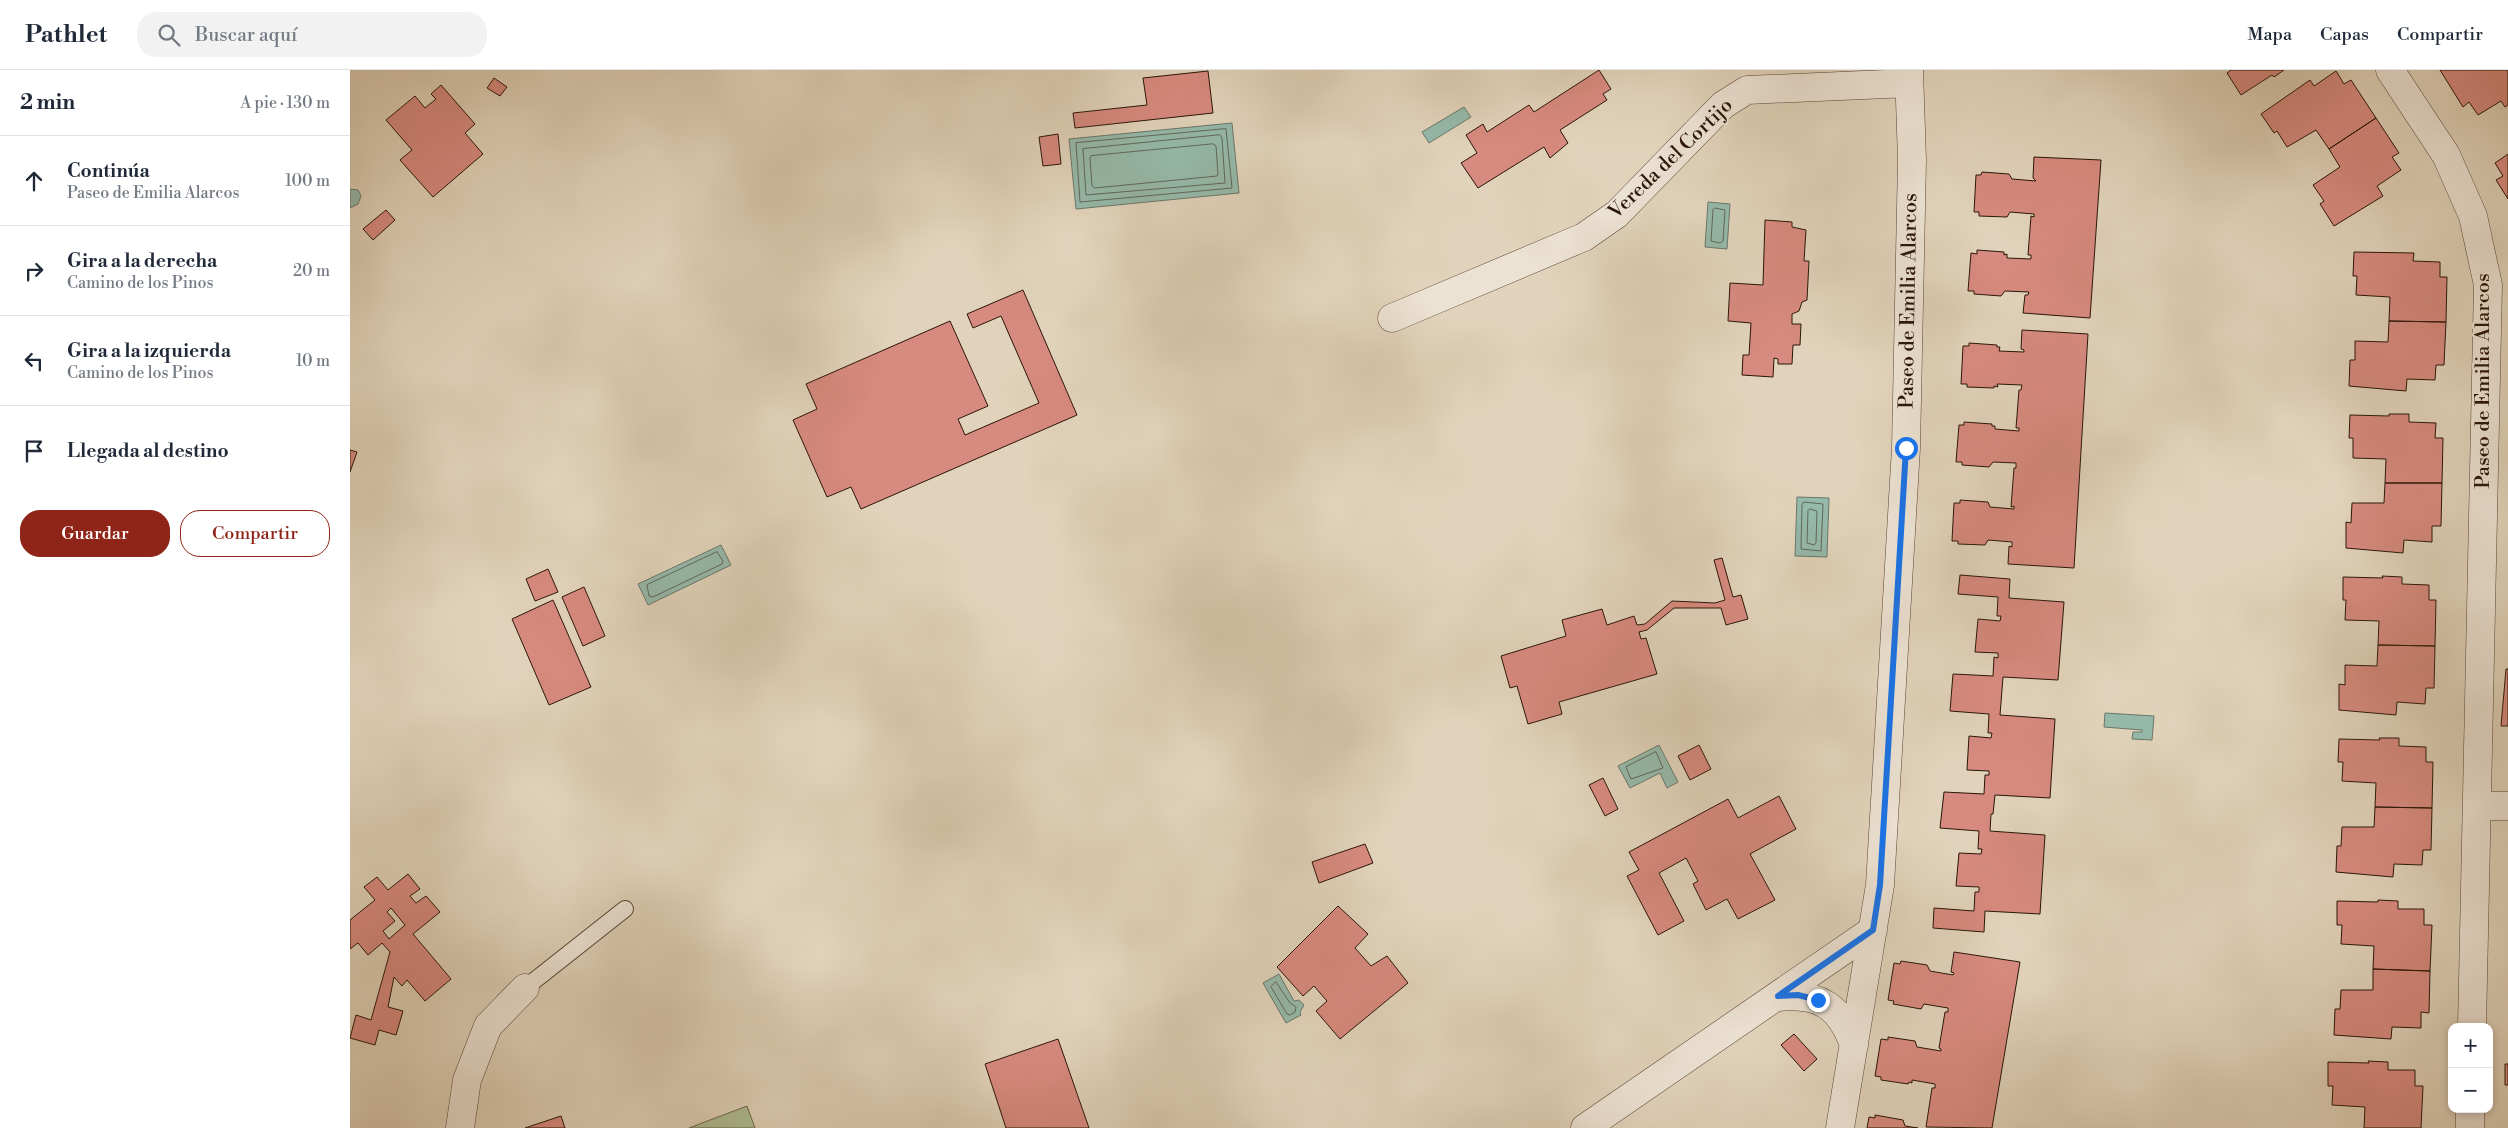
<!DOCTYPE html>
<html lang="es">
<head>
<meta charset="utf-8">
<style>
  :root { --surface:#fff; --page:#f2f2f3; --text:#1f2937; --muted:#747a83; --line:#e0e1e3; --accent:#8f2418 }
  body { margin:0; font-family:"Libre Bodoni",serif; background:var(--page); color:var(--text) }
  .controls { position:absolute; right:15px; bottom:15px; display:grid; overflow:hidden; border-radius:10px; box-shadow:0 2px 8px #0003 }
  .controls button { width:45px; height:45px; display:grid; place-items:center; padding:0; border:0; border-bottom:1px solid var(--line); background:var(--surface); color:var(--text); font:25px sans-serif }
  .stop { position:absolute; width:15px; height:15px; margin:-11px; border:4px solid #1a73e8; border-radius:50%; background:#fff }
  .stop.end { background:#1a73e8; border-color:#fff; box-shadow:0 1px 5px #0008 }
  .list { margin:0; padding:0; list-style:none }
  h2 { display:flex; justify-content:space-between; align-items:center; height:65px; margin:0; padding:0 20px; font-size:21px }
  h2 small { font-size:16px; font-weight:400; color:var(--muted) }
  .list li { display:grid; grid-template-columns:32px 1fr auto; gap:15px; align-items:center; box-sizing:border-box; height:90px; padding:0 20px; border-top:1px solid var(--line) }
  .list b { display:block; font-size:19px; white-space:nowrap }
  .list p { margin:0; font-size:16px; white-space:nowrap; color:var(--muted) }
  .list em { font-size:16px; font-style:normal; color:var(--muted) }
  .actions { display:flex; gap:10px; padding:15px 20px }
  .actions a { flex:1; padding:11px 0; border:1px solid var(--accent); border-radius:20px; text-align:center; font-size:18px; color:var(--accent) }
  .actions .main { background:var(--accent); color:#fff }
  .icon { flex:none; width:28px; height:28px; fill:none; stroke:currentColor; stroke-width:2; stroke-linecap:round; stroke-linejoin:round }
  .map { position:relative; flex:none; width:2158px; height:1058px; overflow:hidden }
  header { display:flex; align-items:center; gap:30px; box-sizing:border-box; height:70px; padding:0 25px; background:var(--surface); border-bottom:1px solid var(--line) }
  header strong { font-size:24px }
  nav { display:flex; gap:28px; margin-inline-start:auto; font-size:18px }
  .search { width:350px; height:45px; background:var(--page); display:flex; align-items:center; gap:12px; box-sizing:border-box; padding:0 18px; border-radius:20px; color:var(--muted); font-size:19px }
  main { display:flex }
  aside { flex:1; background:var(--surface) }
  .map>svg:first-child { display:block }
</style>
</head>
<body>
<header>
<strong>Pathlet</strong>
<div class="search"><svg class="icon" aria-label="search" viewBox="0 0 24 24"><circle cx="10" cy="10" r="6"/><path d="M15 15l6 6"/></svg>Buscar aquí</div>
<nav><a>Mapa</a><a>Capas</a><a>Compartir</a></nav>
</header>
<main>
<aside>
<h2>2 min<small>A pie · 130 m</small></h2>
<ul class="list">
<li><svg class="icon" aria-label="ahead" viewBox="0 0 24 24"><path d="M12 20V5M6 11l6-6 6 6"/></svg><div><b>Continúa</b><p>Paseo de Emilia Alarcos</p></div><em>100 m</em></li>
<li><svg class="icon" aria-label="right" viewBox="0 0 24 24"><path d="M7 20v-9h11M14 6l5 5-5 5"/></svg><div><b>Gira a la derecha</b><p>Camino de los Pinos</p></div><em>20 m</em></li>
<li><svg class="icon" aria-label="left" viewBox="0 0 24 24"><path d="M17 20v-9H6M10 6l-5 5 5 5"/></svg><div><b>Gira a la izquierda</b><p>Camino de los Pinos</p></div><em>10 m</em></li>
<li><svg class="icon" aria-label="arrive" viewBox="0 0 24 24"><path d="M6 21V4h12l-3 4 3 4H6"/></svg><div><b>Llegada al destino</b></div></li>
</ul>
<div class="actions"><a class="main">Guardar</a><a>Compartir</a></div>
</aside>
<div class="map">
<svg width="2158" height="1058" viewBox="0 0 2158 1058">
  <rect width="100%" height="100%" fill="#e1d3bb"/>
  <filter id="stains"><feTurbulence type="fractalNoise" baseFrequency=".004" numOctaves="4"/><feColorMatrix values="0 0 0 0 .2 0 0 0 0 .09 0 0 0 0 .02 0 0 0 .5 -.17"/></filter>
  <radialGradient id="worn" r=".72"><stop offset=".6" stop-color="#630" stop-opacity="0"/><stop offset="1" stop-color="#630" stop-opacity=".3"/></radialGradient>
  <path fill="#aebd93" stroke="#6c694e" d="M397,1036L405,1058H339Z"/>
  <path fill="#95b9aa" stroke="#6a7769" d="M1114,37L1121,47L1079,73L1072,62Z
    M882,53L889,123L726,139L719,69Z
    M0,119L8,120L11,126L8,134L0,138Z
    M1358,132L1380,134L1377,179L1355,177Z
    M1447,427L1479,428L1477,487L1445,486Z
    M371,475L381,495L298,535L288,514Z
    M1755,643L1804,646L1802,670L1782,669L1783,662H1792V660L1754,657Z
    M1309,675L1328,712L1317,718L1310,703L1280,718L1268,696Z
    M929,904L944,931L949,930L954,935L950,942L951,945L936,953L913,913Z"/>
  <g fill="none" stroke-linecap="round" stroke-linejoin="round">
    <path stroke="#606759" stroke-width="1" d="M876,59L882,118L730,132L726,73Z
      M870,65L872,68L875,113L736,125L733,79Z
      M863,74L866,76L868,104L867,106L745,118L742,116L740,88L741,86Z
      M1365,138L1375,140L1373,171L1370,173L1361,171L1363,140Z
      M1454,432L1473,434L1471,481L1451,479L1452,435Z
      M1460,439L1467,441L1466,473L1464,475L1457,473L1458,441Z
      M367,482L373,491L372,494L303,527L299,526L297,515Z
      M1306,682L1313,698L1281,709L1276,697Z
      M926,912L940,933L946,937L945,942L940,945L937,944L921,917Z"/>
  </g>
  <path fill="#d78a7f" stroke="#2a1508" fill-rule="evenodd" d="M1249,0L1261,19L1253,24L1257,30L1210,60L1218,73L1200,88L1194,77L1128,118L1111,93L1127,83L1116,65L1133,54L1137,62L1179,35L1184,42Z
    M1881,0H1934L1924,7L1922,5L1891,25L1877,3Z
    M2090,0H2158V35L2155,37L2151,31L2128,45L2119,32L2113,37Z
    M858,1L863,43L725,58L723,43L797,35L793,8Z
    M1986,1L1994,14L2001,10L2026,48L1979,79L1966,60L1937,77L1927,61L1924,63L1911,44L1960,10L1964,16Z
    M144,8L157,17L150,26L137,18Z
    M91,15L125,54L115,63L133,84L83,127L50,90L62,80L36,50L65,26L75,38L86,29L81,24Z
    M2026,48L2049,83L2042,87L2051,100L2027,116L2033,126L1984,156L1970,134L1974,131L1963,115L1990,97L1979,79Z
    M708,64L711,94L693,96L689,67Z
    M2158,84V129L2146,110L2153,106L2145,93Z
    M1684,87L1751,90L1740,248L1673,243L1675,225H1678L1679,222L1655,221L1651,226L1624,224V221H1618L1621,183L1627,184V180L1654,182V185L1657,184V188L1681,189V185H1678L1681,146L1684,147V144L1660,142L1657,147L1629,146V142H1624L1626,105H1631L1632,102L1659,104L1662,109L1686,111L1683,108Z
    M36,140L45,150L23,170L13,159Z
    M1415,150L1442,152V157L1456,160L1454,191H1459L1457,230L1452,232L1449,241L1442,244V254H1451L1450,275H1443L1442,294H1428V289L1424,288L1423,307L1392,305L1393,285H1399L1401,253L1378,251L1380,213L1413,215Z
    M2004,182L2064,183L2063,191L2090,192V207H2097L2096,252L2039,251L2040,227L2006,225L2007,206H2003Z
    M673,220L727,345L511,439L501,417L477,427L443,350L467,339L456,314L600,251L638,336L608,349L615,365L689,333L651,246L623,258L617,244Z
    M2039,251L2096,252L2094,295H2086L2085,310L2057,309L2056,321L1999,316L2000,290H2005V271L2038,272Z
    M1672,260L1738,264L1724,498L1658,494L1659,476L1662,477V472L1638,470L1635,475L1608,474V471H1602L1604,433H1610V430L1638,432L1640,437L1664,439V436L1661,437L1664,398H1666V393L1643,392L1639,397L1612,395V392H1606L1609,355H1614V352L1642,354V356H1645V359L1669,361V358H1666L1669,320H1671L1672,315L1647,314L1648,317L1644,316V318L1617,317V314H1611L1613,276H1619V273L1647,275V277H1650L1649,281L1674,282V280L1671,279Z
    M2039,344H2059V352L2086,353L2085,368H2093L2092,413H2035L2036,389L2003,388V368H1999L2000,345L2039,346Z
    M0,380L7,382L0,402Z
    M2035,413H2092L2091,456H2082V472L2054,470L2053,483L1996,478V452L2001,453L2002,433H2034Z
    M1372,488L1383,527L1391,525L1398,549L1376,555L1371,538H1324L1297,560L1289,562L1291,569L1296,568L1307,604L1209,632L1212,644L1178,654L1167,616L1160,618L1151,586L1216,566L1212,550L1252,539L1257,555L1284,546L1287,555L1295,554L1322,531L1365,533L1375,530L1364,490Z
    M198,499L208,522L185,531L176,509Z
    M1610,505L1660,509L1659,528L1714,532L1708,610L1653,607L1650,645L1705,649L1700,728L1645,725L1643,744H1641L1640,761L1695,765L1690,844L1635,841L1634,862L1583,858L1584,838L1624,841L1625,822H1629V817L1606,816L1609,783L1631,784L1632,779H1628L1629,761L1590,758L1594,722L1634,724L1635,705H1639V701L1617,700L1619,666L1641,668L1642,663H1638L1639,644L1600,641L1603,604L1643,606L1644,587L1648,588V583L1625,582L1628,549L1650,551L1651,546H1647L1648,527L1608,524Z
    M2032,506L2052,507V514L2079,515V530H2086L2085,576L2028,575L2029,551L1995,550L1996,530H1993V507L2033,508Z
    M234,517L255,566L233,576L212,527Z
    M203,530L241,617L199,635L162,549Z
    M2028,575L2085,576L2084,618H2076L2075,634L2047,632L2046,645L1989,640V614L1995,615V595L2027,596Z
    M2156,599H2158V656H2151Z
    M2029,668H2049V676L2076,677V692H2083L2082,738L2025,737L2026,713L1992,711L1993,692H1988L1989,669L2030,670Z
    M1349,675L1361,699L1340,710L1328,686Z
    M1253,708L1268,739L1255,746L1239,715Z
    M1429,726L1446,759L1400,784L1425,830L1388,849L1377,829L1356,840L1343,814L1348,811L1336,788L1309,803L1334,851L1308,865L1277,806L1289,800L1279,782L1378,729L1388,748Z
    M2025,737L2082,738L2081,780H2073L2072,795L2044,794L2043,807L1986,802L1987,776H1991L1992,757H2024Z
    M1015,774L1023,793L969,813L962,792Z
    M58,804L70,819L60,826L66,833L76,826L90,842L63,864L101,909L75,931L57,910L52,916L44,907L38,937L53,941L46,965L29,960L25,975L0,968L6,945L21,950L40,882L32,873L18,885L8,873L0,879V850L25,830L14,817L27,807L38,820ZM41,838L55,855L39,869L33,861L45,851L37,842Z
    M2028,830L2048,831V839H2074V855H2082L2080,901L2023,899L2024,876L1991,874L1992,855H1987V831L2028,832Z
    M988,836L1018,864L1005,878L1021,896L1037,886L1058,913L990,969L966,941L977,931L964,916L953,926L927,897Z
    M1604,882L1670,892L1642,1058L1576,1057L1582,1018H1585V1014L1562,1010V1013L1559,1012L1558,1014L1531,1010V1007L1525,1006L1531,969L1538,970V967L1565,971L1567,977L1591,981V979L1589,978L1595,942H1598V938L1574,934L1571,939L1543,934L1544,931L1538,930L1544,893L1550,894L1551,891L1577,895L1580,901L1603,905L1604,903L1601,902Z
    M2023,899L2080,901L2079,943L2071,942V958L2042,957L2041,969L1984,965L1985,939H1990L1991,920H2023Z
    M1444,964L1467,989L1454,1001L1431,975Z
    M708,969L739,1058H656L635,994Z
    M2018,991L2038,992V1000H2065V1016H2073L2071,1058H2014L2015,1037L1982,1035L1983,1016H1978V992L2019,993Z
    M2155,994H2158V1015H2155Z
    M1525,1045L1553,1050L1555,1056L1568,1058H1517L1519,1047L1525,1048Z
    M211,1046L215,1058H175Z"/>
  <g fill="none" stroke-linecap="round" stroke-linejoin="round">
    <defs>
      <path id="lane" d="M175,918L275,839"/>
      <path id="street" d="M2040,0L2096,85L2123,146L2138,215L2122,957
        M1042,248L1234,167L1267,144L1373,35L1397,20L1559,13
        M2128,736H2158
        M1428,927C1470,923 1490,936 1504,975
        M110,1058L117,1010L138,956L175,918
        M1235,1058L1523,860
        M1490,1058L1530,815L1556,378L1562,90L1559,0
        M2120,1058V1039"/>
    </defs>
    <use href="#lane" stroke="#584435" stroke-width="18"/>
    <use href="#street" stroke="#584435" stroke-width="29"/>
    <use href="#lane" stroke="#ece2d3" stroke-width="16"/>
    <use href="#street" stroke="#ece2d3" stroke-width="28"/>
  </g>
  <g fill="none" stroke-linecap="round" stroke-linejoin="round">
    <path stroke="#1a73e8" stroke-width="6" d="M1468,930L1448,925L1428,926L1523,860L1530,815L1556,378"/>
  </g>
  <g text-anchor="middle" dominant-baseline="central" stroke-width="4" stroke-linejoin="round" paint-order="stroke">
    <g font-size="20" fill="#2a1508" stroke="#ece2d3">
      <text transform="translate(1321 89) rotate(-44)">Vereda del Cortijo</text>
      <text transform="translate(1559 231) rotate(-89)">Paseo de Emilia Alarcos</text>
      <text transform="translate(2133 311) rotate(-90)">Paseo de Emilia Alarcos</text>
    </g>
  </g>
  <rect width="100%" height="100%" filter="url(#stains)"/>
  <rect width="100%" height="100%" fill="url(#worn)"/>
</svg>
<div class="controls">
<button>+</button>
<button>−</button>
</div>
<div class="stop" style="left:1556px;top:378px"></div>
<div class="stop end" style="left:1468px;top:930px"></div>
</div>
</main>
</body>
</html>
